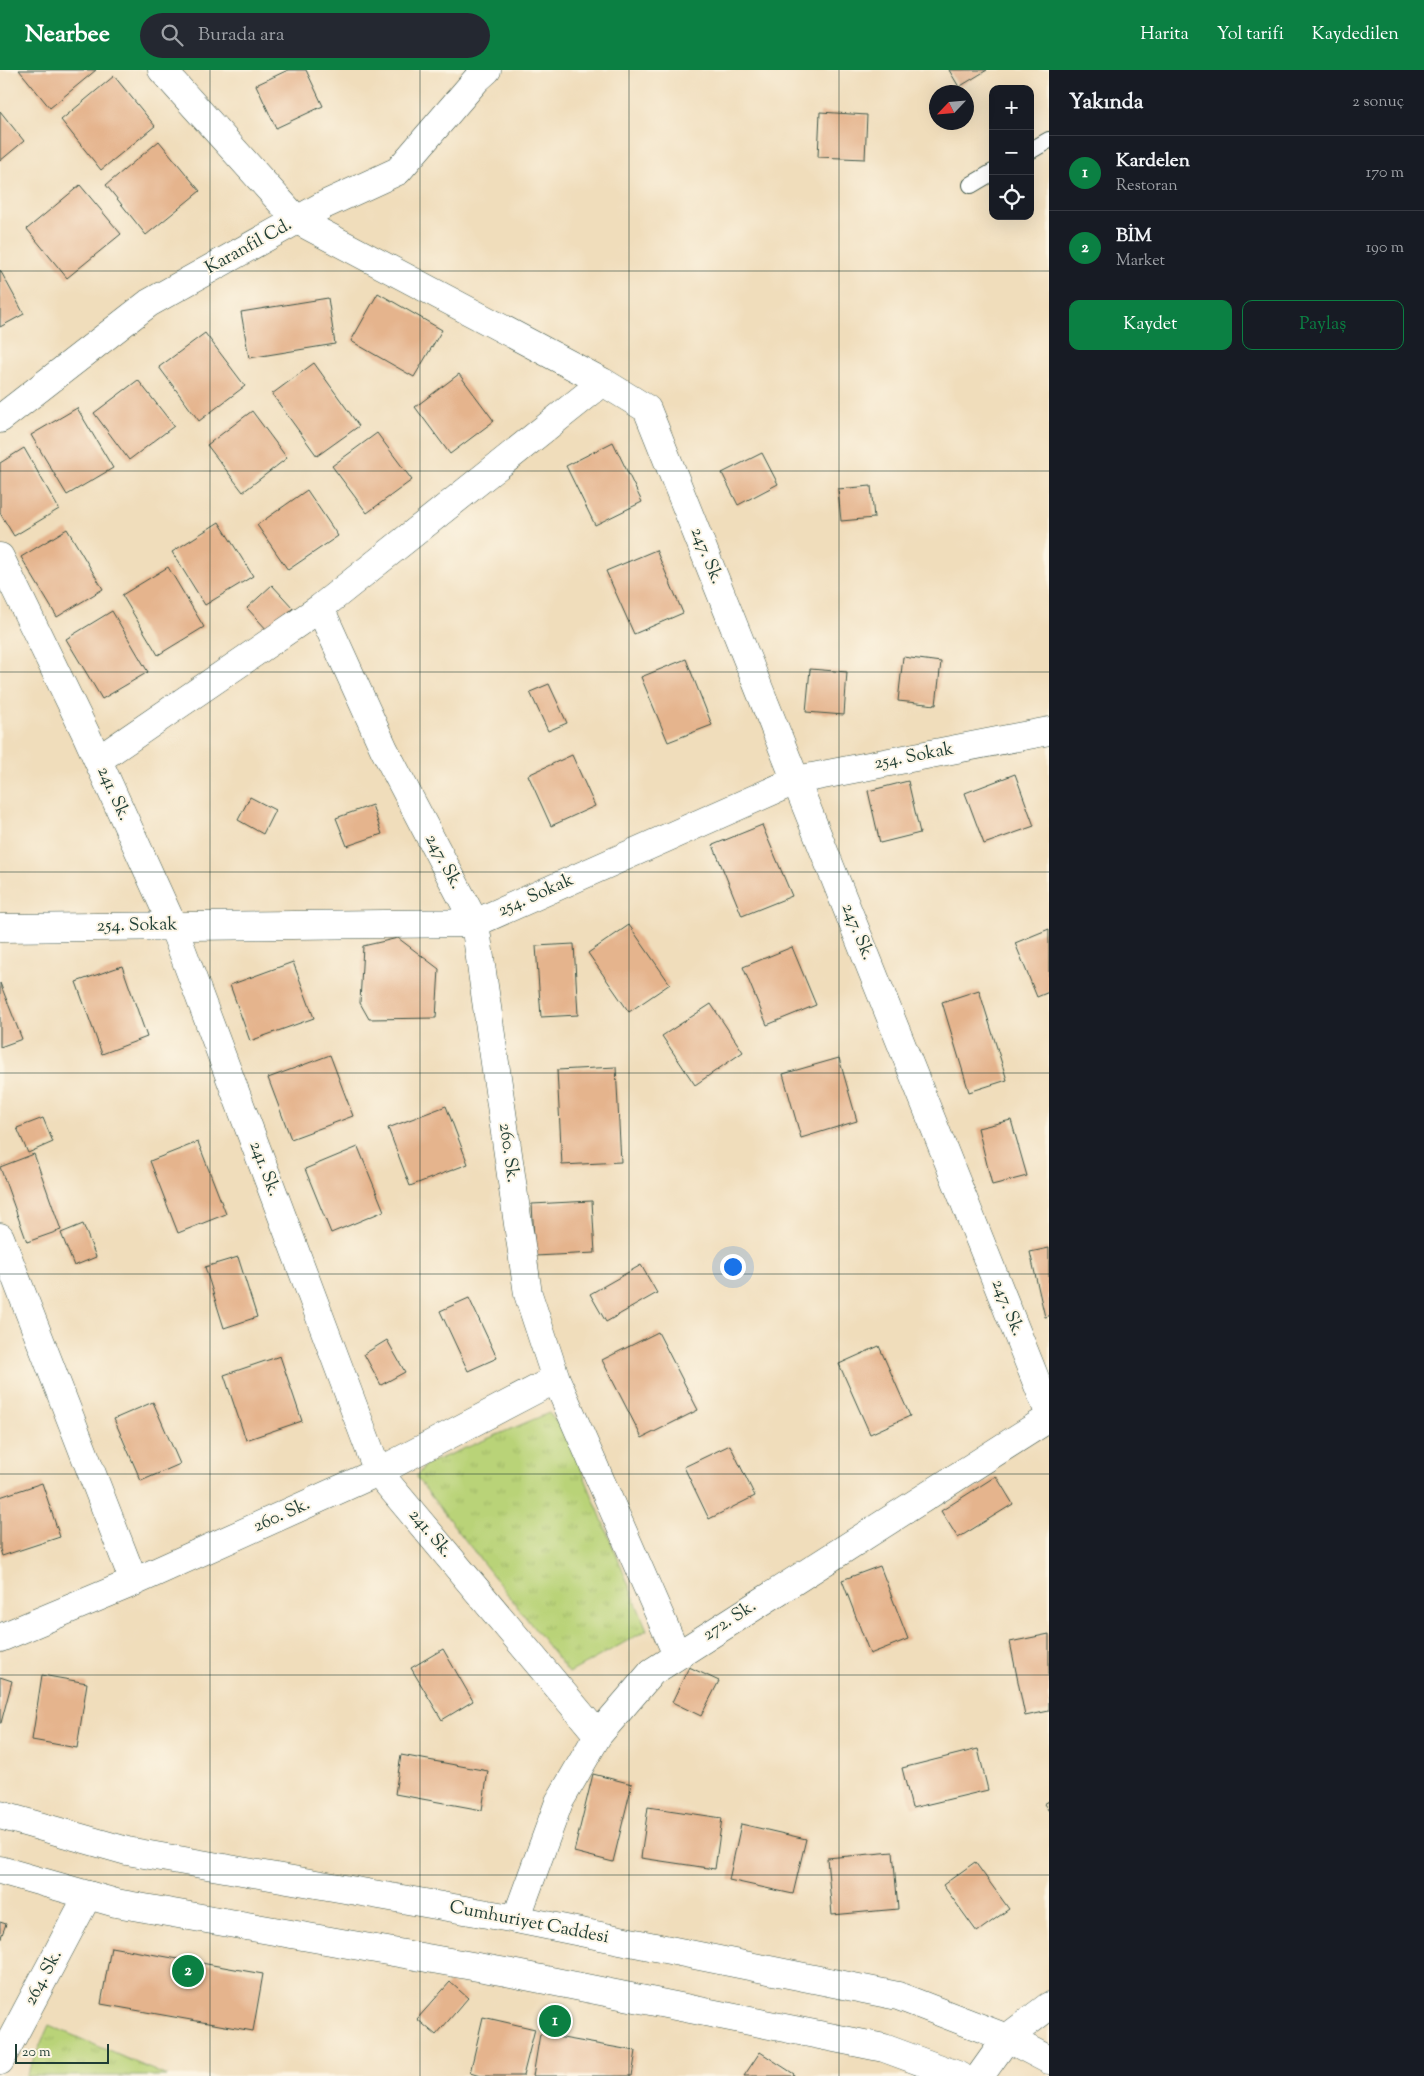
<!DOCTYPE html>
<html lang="tr">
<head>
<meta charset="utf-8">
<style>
  :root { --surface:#171b24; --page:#242831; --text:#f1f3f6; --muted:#9ea1a6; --line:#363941; --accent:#0b8043 }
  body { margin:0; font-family:"Sorts Mill Goudy",serif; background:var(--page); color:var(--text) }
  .controls { position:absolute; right:15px; top:15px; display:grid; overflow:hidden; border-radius:10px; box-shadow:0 5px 20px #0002 }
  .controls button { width:45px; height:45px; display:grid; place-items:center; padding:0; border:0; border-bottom:1px solid var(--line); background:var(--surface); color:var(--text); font:25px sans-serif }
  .compass { position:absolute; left:929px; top:15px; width:45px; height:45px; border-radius:50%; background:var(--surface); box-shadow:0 5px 20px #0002; rotate:244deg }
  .scale { position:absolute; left:15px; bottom:12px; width:94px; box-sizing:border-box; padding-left:5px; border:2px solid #1f3d34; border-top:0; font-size:14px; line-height:18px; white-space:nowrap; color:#1f3d34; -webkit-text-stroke:4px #fcf5e5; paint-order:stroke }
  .you { position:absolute; left:732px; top:1196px; width:18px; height:18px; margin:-12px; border:4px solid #fff; border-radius:50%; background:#1a73e8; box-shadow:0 0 0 8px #1a73e833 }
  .badge { display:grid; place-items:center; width:32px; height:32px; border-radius:50%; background:var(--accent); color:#fff; font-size:16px; font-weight:700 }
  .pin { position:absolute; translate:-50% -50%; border:2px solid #fff; box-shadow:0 1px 5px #0006 }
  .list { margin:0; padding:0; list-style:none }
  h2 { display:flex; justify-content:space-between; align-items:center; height:65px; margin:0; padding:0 20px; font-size:21px }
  h2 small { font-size:16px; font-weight:400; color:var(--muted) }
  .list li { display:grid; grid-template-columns:32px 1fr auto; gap:15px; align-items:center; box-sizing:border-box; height:75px; padding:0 20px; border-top:1px solid var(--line) }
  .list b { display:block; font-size:19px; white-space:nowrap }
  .list p { margin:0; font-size:16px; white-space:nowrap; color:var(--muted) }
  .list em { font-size:16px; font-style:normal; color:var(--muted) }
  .actions { display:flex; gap:10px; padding:15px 20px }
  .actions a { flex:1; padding:11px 0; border:1px solid var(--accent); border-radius:10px; text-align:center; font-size:18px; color:var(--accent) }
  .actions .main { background:var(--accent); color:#fff }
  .icon { flex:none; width:28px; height:28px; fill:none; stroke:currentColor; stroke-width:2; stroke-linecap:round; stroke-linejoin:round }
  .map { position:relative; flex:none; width:1049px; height:2006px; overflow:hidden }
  header { display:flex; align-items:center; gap:30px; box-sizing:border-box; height:70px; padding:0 25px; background:var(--accent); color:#fff }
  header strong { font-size:24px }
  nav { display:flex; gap:28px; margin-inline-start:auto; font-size:18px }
  .search { width:350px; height:45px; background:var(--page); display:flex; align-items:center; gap:12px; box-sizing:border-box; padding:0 18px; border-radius:28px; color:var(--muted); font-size:19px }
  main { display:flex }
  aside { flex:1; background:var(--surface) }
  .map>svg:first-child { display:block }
</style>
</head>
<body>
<header>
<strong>Nearbee</strong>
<div class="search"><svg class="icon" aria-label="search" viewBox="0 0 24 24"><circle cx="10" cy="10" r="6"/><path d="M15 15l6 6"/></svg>Burada ara</div>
<nav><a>Harita</a><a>Yol tarifi</a><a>Kaydedilen</a></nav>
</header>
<main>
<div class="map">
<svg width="1049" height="2006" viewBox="0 0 1049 2006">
  <defs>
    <pattern id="park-tufts" width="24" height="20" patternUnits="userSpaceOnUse" patternTransform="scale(1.25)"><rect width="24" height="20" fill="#b9d378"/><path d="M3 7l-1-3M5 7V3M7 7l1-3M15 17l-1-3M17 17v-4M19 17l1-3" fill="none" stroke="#9fb668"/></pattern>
  </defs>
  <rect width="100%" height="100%" fill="#fcf5e5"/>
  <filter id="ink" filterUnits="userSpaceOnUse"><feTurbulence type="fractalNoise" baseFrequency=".02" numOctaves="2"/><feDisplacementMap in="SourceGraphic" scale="10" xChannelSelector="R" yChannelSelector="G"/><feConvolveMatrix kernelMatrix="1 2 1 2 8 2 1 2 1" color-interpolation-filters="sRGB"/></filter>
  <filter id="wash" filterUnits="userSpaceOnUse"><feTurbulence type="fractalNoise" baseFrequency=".0096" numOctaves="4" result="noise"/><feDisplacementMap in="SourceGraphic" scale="20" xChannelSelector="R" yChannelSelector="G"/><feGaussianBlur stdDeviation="1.12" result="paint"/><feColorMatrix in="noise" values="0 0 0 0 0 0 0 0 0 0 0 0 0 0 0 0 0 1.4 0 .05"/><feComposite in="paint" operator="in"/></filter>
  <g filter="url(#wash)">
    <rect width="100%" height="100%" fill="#f0ddbb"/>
    <path fill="url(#park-tufts)" stroke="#6c8856" d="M549,1343L567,1364L647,1560L569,1603L416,1407L425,1395Z
      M49,1955L167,2006H26Z"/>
    <g id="blocks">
      <path fill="#e5b48d" d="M19,0H96L50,38Z
        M288,0H306L323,36L276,58L256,15Z
        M949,0H987L959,17Z
        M114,6L155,56L101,100L61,50Z
        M0,41L24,71L0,91Z
        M820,42L867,45L865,89L818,87Z
        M159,71L200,121L146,165L106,115Z
        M80,115L121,164L67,208L27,159Z
        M0,200L24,244L0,257Z
        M378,223L442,260L414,307L351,271Z
        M328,228L335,274L249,288L241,242Z
        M205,263L245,316L199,351L159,297Z
        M314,293L359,356L317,386L272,324Z
        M459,304L494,351L450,384L415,337Z
        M138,310L174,356L129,390L94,343Z
        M77,338L113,398L67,425L31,365Z
        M252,341L287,388L243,422L207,375Z
        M377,363L412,410L367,443L332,396Z
        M613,372L642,432L595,455L566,396Z
        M24,378L59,439L14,466L0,443V393Z
        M762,383L778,414L738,435L722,403Z
        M871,416L874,448L841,451L838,419Z
        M307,420L338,466L288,500L257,455Z
        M219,452L253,506L205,535L172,482Z
        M67,459L103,519L57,547L21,487Z
        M656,480L683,543L634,564L606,501Z
        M168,497L204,557L158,585L122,525Z
        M272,515L293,538L268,561L247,538Z
        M112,541L148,602L102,629L66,569Z
        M903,587L941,592L936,635L898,631Z
        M686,589L712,655L668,672L641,607Z
        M810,599L847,602L844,645L806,642Z
        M549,614L567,653L548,661L530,622Z
        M572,685L595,736L551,756L528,705Z
        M1015,704L1034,756L984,774L965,723Z
        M908,711L920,763L880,773L868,721Z
        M250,727L275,740L263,764L238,750Z
        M372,735L382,764L347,776L336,748Z
        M762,755L792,826L742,846L713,775Z
        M629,855L670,914L629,942L588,883Z
        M1049,859V922L1037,927L1015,873Z
        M398,868L439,899L436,948L369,949L360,933L363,876Z
        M574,874L578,945L541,947L536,876Z
        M792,877L816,935L767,955L743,897Z
        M293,892L314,948L250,971L230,915Z
        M122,896L147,967L102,984L76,912Z
        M0,913L22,969L0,977Z
        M979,920L1007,1010L969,1022L942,932Z
        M711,934L743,982L695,1015L662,966Z
        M330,985L353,1046L291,1069L268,1008Z
        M839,988L857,1051L801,1068L783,1004Z
        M616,997L621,1092L562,1095L557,1000Z
        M446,1036L468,1094L410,1116L388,1058Z
        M43,1048L53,1072L28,1083L17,1058Z
        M1011,1050L1027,1106L992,1115L978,1058Z
        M198,1072L226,1144L178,1163L150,1091Z
        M358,1077L384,1141L331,1163L305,1099Z
        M34,1084L61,1160L27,1172L0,1097Z
        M592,1131L595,1183L535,1186L532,1134Z
        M83,1154L96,1187L74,1196L61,1163Z
        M1049,1178V1246L1045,1247L1030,1182Z
        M238,1187L257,1247L224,1258L205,1197Z
        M641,1195L657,1223L606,1252L590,1224Z
        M469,1228L497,1288L468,1301L440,1241Z
        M658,1262L698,1340L642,1368L602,1290Z
        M387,1270L405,1302L381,1315L364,1284Z
        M879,1276L910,1346L870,1364L839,1294Z
        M280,1286L302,1351L246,1370L224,1305Z
        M153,1332L180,1394L141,1411L114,1349Z
        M730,1375L755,1426L709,1449L684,1397Z
        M996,1406L1013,1434L958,1468L941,1441Z
        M42,1413L60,1467L2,1486L0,1479V1427Z
        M880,1496L908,1569L870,1584L842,1510Z
        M1049,1564V1641L1025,1646L1010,1572Z
        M443,1579L473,1631L442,1650L411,1598Z
        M689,1597L719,1611L701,1646L672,1632Z
        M42,1605L87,1613L77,1678L32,1670Z
        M0,1607L12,1611L1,1653H0Z
        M978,1679L988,1720L912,1738L902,1698Z
        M401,1685L488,1701L482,1740L395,1724Z
        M593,1704L632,1714L613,1792L574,1782Z
        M1049,1731V1741L1044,1734Z
        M648,1737L722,1748L715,1799L641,1788Z
        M741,1754L806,1769L793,1824L729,1810Z
        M893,1782L898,1839L832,1845L827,1788Z
        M975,1792L1009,1839L977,1862L943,1815Z
        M0,1852L6,1854L0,1870Z
        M111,1877L263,1904L253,1961L101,1934Z
        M450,1912L468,1928L436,1965L417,1949Z
        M483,1947L535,1959L523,2006H480L470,2003Z
        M540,1964L636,1981L632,2006H533Z
        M760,1982L794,2004L793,2006H744Z"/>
    </g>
  </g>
  <g filter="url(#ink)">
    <use href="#blocks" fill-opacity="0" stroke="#3e5548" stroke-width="1"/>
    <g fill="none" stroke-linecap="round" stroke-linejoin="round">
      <defs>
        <path id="lane" d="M1030,81L1049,70
          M971,115L993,102"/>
        <path id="street" d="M162,0L297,150L603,312
          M0,349L149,233L324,135L398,101L477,9L487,0
          M0,487L85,662L173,856L378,1402L598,1665
          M98,690L320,538
          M0,858L475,853L797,710L1049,661
          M0,1167L134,1512
          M0,1568L134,1512L378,1402L556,1309
          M677,1585L556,1309L528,1224L475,853L384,679L320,538L603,312L647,339L1049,1343
          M516,1849L559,1732L598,1665L652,1602L1049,1348
          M0,1991L88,1825
          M980,2006L1007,1968L1049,1936"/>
        <path id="secondary" d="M0,1745L127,1781L516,1849L898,1926L1007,1968L1049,1990
          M0,1800L116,1833L506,1902L884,1978L960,2006"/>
      </defs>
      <use href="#lane" stroke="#3e5548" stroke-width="18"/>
      <use href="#street" stroke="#3e5548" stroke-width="29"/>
      <use href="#secondary" stroke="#3e5548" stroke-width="29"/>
      <use href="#lane" stroke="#fff" stroke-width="16"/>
      <use href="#street" stroke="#fff" stroke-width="28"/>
      <use href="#secondary" stroke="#fff" stroke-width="28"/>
    </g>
  </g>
  <path fill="none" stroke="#1f3d34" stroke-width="1" stroke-opacity="0.55" d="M210,0V2006M420,0V2006M629,0V2006M839,0V2006M0,201H1049M0,401H1049M0,602H1049M0,802H1049M0,1003H1049M0,1204H1049M0,1404H1049M0,1605H1049M0,1805H1049"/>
  <g text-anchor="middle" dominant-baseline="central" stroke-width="4" stroke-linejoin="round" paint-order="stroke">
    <g font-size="18" fill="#1f3d34" stroke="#fcf5e5">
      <text transform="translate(249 177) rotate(-29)">Karanfil Cd.</text>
      <text transform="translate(706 486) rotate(68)">247. Sk.</text>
      <text transform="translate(914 687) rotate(-11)">254. Sokak</text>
      <text transform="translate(113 724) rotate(66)">241. Sk.</text>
      <text transform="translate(443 792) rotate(62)">247. Sk.</text>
      <text transform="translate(536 826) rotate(-24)">254. Sokak</text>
      <text transform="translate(137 856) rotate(-1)">254. Sokak</text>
      <text transform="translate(857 862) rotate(68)">247. Sk.</text>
      <text transform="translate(508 1083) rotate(82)">260. Sk.</text>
      <text transform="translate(264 1099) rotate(69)">241. Sk.</text>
      <text transform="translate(1007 1238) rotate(68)">247. Sk.</text>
      <text transform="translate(282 1446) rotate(-24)">260. Sk.</text>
      <text transform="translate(430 1464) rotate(50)">241. Sk.</text>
      <text transform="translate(730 1551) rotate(-33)">272. Sk.</text>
      <text transform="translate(529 1853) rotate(11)">Cumhuriyet Caddesi</text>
      <text transform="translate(44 1908) rotate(-62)">264. Sk.</text>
    </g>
  </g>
</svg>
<div class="controls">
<button>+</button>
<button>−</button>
<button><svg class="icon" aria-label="locate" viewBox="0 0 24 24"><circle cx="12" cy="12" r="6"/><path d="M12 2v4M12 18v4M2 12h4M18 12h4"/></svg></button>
</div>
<svg class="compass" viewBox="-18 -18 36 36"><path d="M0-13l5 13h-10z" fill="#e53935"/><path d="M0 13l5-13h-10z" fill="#9ea1a6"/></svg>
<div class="scale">20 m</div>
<div class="you"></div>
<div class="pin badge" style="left:555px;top:1951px">1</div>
<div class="pin badge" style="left:188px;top:1901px">2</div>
</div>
<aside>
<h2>Yakında<small>2 sonuç</small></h2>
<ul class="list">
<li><span class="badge">1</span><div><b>Kardelen</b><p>Restoran</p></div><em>170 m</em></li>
<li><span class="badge">2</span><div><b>BİM</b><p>Market</p></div><em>190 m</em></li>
</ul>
<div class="actions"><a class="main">Kaydet</a><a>Paylaş</a></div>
</aside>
</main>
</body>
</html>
